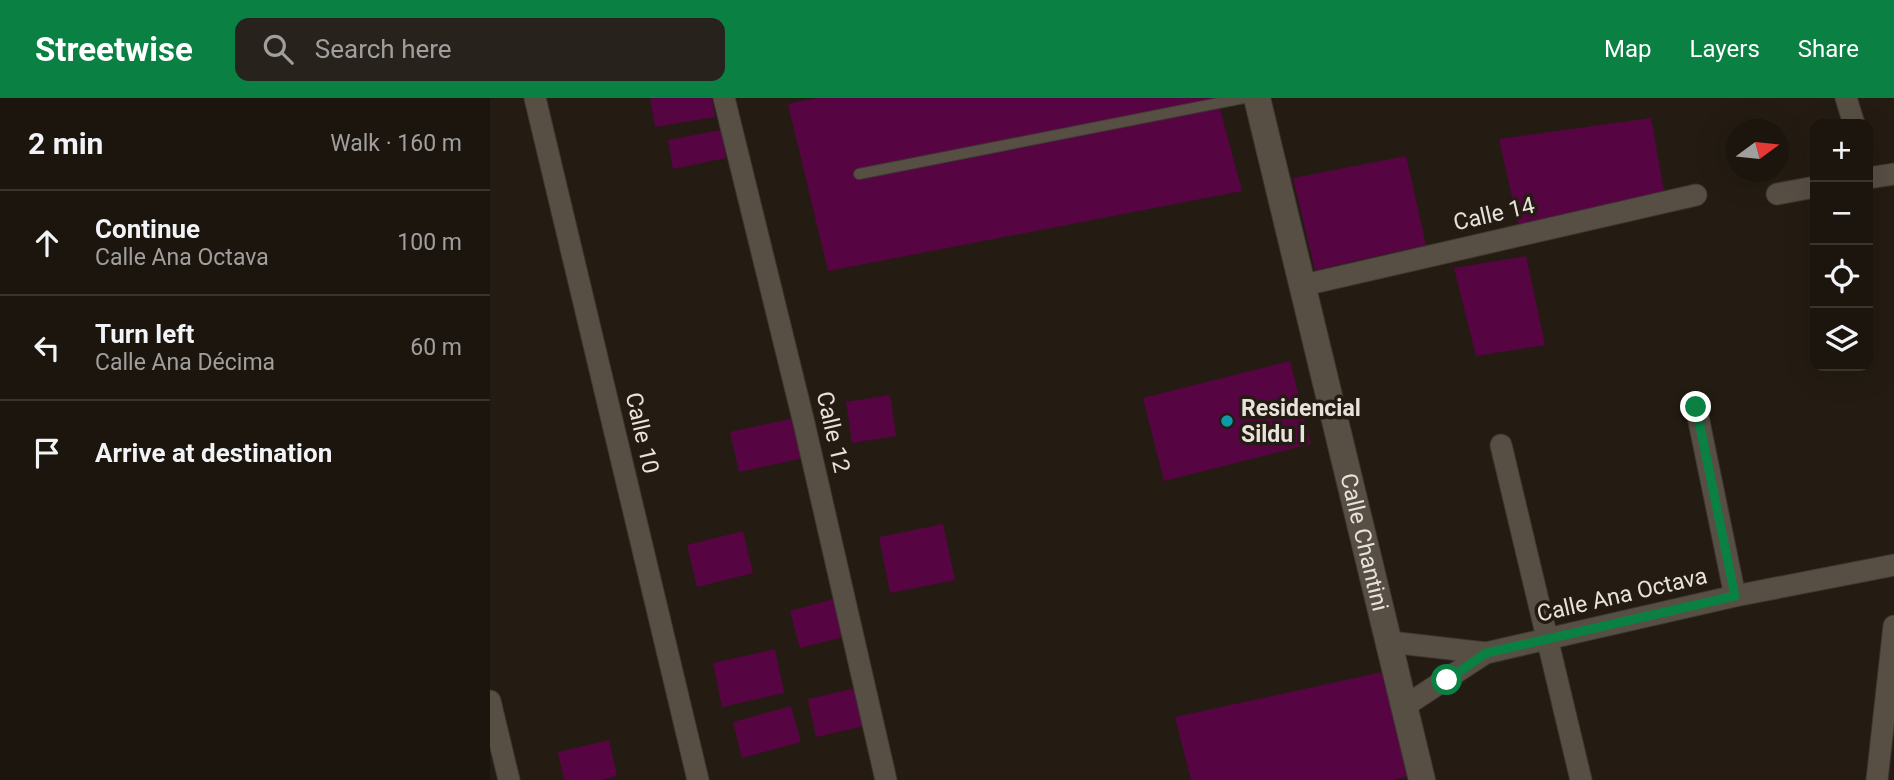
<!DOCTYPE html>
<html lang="en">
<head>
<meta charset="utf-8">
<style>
  :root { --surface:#1b150e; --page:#28221c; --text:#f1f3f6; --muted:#a09f9e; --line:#39342e; --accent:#0b8043 }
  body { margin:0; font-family:Roboto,sans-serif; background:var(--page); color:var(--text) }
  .controls { position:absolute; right:21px; top:21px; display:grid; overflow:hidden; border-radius:14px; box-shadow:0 7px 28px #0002 }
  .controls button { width:63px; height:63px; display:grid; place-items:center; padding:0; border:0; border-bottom:2px solid var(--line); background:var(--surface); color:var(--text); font:35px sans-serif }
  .compass { position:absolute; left:1236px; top:21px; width:63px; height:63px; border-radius:50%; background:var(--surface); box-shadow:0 7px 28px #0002; rotate:75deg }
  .stop { position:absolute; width:21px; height:21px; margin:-16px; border:5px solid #0b8043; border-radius:50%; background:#fff }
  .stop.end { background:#0b8043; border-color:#fff; box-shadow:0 2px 7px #0008 }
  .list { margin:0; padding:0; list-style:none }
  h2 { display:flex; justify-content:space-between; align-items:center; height:91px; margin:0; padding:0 28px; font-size:30px }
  h2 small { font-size:23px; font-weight:400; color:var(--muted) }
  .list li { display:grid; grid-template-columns:46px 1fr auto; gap:21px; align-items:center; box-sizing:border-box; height:105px; padding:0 28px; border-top:2px solid var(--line) }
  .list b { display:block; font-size:26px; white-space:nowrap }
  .list p { margin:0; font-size:23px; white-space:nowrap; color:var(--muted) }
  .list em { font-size:23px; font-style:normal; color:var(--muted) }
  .icon { flex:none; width:38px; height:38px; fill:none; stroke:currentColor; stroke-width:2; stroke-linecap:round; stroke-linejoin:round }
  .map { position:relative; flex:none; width:1404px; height:682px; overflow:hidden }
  header { display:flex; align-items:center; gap:42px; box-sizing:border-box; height:98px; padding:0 35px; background:var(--accent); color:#fff }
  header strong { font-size:33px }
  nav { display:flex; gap:38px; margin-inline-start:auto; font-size:24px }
  .search { width:490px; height:63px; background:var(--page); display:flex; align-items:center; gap:18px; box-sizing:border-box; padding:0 24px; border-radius:14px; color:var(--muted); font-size:26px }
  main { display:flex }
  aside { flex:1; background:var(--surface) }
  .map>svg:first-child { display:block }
</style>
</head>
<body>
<header>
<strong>Streetwise</strong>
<div class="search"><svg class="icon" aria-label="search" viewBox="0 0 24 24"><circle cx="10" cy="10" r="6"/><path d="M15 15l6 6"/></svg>Search here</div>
<nav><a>Map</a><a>Layers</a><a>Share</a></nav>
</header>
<main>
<aside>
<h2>2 min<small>Walk · 160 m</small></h2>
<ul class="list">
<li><svg class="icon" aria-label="ahead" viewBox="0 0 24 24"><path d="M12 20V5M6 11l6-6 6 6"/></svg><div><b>Continue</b><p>Calle Ana Octava</p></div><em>100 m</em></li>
<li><svg class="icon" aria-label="left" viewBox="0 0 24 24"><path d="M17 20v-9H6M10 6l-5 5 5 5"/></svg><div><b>Turn left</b><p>Calle Ana Décima</p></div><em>60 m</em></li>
<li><svg class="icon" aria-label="arrive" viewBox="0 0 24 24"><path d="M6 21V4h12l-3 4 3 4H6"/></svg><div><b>Arrive at destination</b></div></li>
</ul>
</aside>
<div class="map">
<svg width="1404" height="682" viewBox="0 0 1404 682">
  <rect width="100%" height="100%" fill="#241c12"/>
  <path fill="#570443" d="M160,0H222L225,19L165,29Z
    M327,0H727L752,93L338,173L298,6Z
    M1161,20L1174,94L1029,130L1009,41Z
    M231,32L236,60L183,71L178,42Z
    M916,58L936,147L825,172L803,80Z
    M1036,158L1055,247L986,258L964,170Z
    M800,263L821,346L674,383L653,300Z
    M400,297L406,338L362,345L356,304Z
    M309,319L318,359L249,374L240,334Z
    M453,426L465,482L400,495L389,439Z
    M253,433L263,475L207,489L197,447Z
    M343,501L353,539L310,550L300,513Z
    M285,551L294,595L232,609L223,565Z
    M897,573L922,677L902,682H701L685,619Z
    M366,590L374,628L326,639L318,601Z
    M301,608L311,644L252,660L243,624Z
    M119,642L127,678L110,682H74L68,654Z"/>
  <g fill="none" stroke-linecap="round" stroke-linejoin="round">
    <defs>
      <path id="service" d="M369,76L754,0"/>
      <path id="minor" d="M45,0L208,682
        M234,0L314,325L396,682
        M1356,0L1364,26
        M1378,80L1404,76
        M1287,96L1325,89
        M814,187L1206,97
        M1206,309L1245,498
        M1011,347L1091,682
        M900,544L996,555L1245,498L1404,467
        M0,603L19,682
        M915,608L996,555
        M1387,682L1404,528"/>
      <g id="tertiary">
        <path id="s1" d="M767,0L932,682"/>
      </g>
    </defs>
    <use href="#service" stroke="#3d3731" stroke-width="12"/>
    <use href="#minor" stroke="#3d3731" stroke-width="23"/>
    <use href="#tertiary" stroke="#3d3731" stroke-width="28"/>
    <use href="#service" stroke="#574f44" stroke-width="10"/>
    <use href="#minor" stroke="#574f44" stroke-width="21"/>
    <use href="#tertiary" stroke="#574f44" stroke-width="26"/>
  </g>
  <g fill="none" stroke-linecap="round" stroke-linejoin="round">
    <path stroke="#0b8043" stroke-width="9" d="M957,582L996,555L1245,498L1206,309"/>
  </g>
  <circle fill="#0f9aa8" stroke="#241c12" stroke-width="2.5" cx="737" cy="323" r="7"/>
  <g text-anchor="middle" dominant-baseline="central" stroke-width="7" stroke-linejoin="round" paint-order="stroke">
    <g font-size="23" fill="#e7e2db" stroke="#241c12">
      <text transform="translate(1004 116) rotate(-13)">Calle 14</text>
      <text transform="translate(343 334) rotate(77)">Calle 12</text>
      <text transform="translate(152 335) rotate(77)">Calle 10</text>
      <text stroke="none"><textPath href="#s1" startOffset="457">Calle Chantini</textPath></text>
      <text transform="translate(1132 497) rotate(-13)">Calle Ana Octava</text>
    </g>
    <g font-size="23" font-weight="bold" fill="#e7e2db" stroke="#241c12" text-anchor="start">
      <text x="751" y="310">Residencial<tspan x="751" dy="26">Sildu I</tspan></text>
    </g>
  </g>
</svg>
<div class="controls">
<button>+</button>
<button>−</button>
<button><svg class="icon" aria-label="locate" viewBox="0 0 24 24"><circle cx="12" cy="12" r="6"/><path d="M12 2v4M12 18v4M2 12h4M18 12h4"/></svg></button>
<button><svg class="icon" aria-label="layers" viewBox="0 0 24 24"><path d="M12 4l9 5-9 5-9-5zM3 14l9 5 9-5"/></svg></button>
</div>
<svg class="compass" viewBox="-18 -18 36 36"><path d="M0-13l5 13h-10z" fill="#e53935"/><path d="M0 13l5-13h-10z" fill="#a09f9e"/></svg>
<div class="stop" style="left:957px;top:582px"></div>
<div class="stop end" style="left:1206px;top:309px"></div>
</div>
</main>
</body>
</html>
